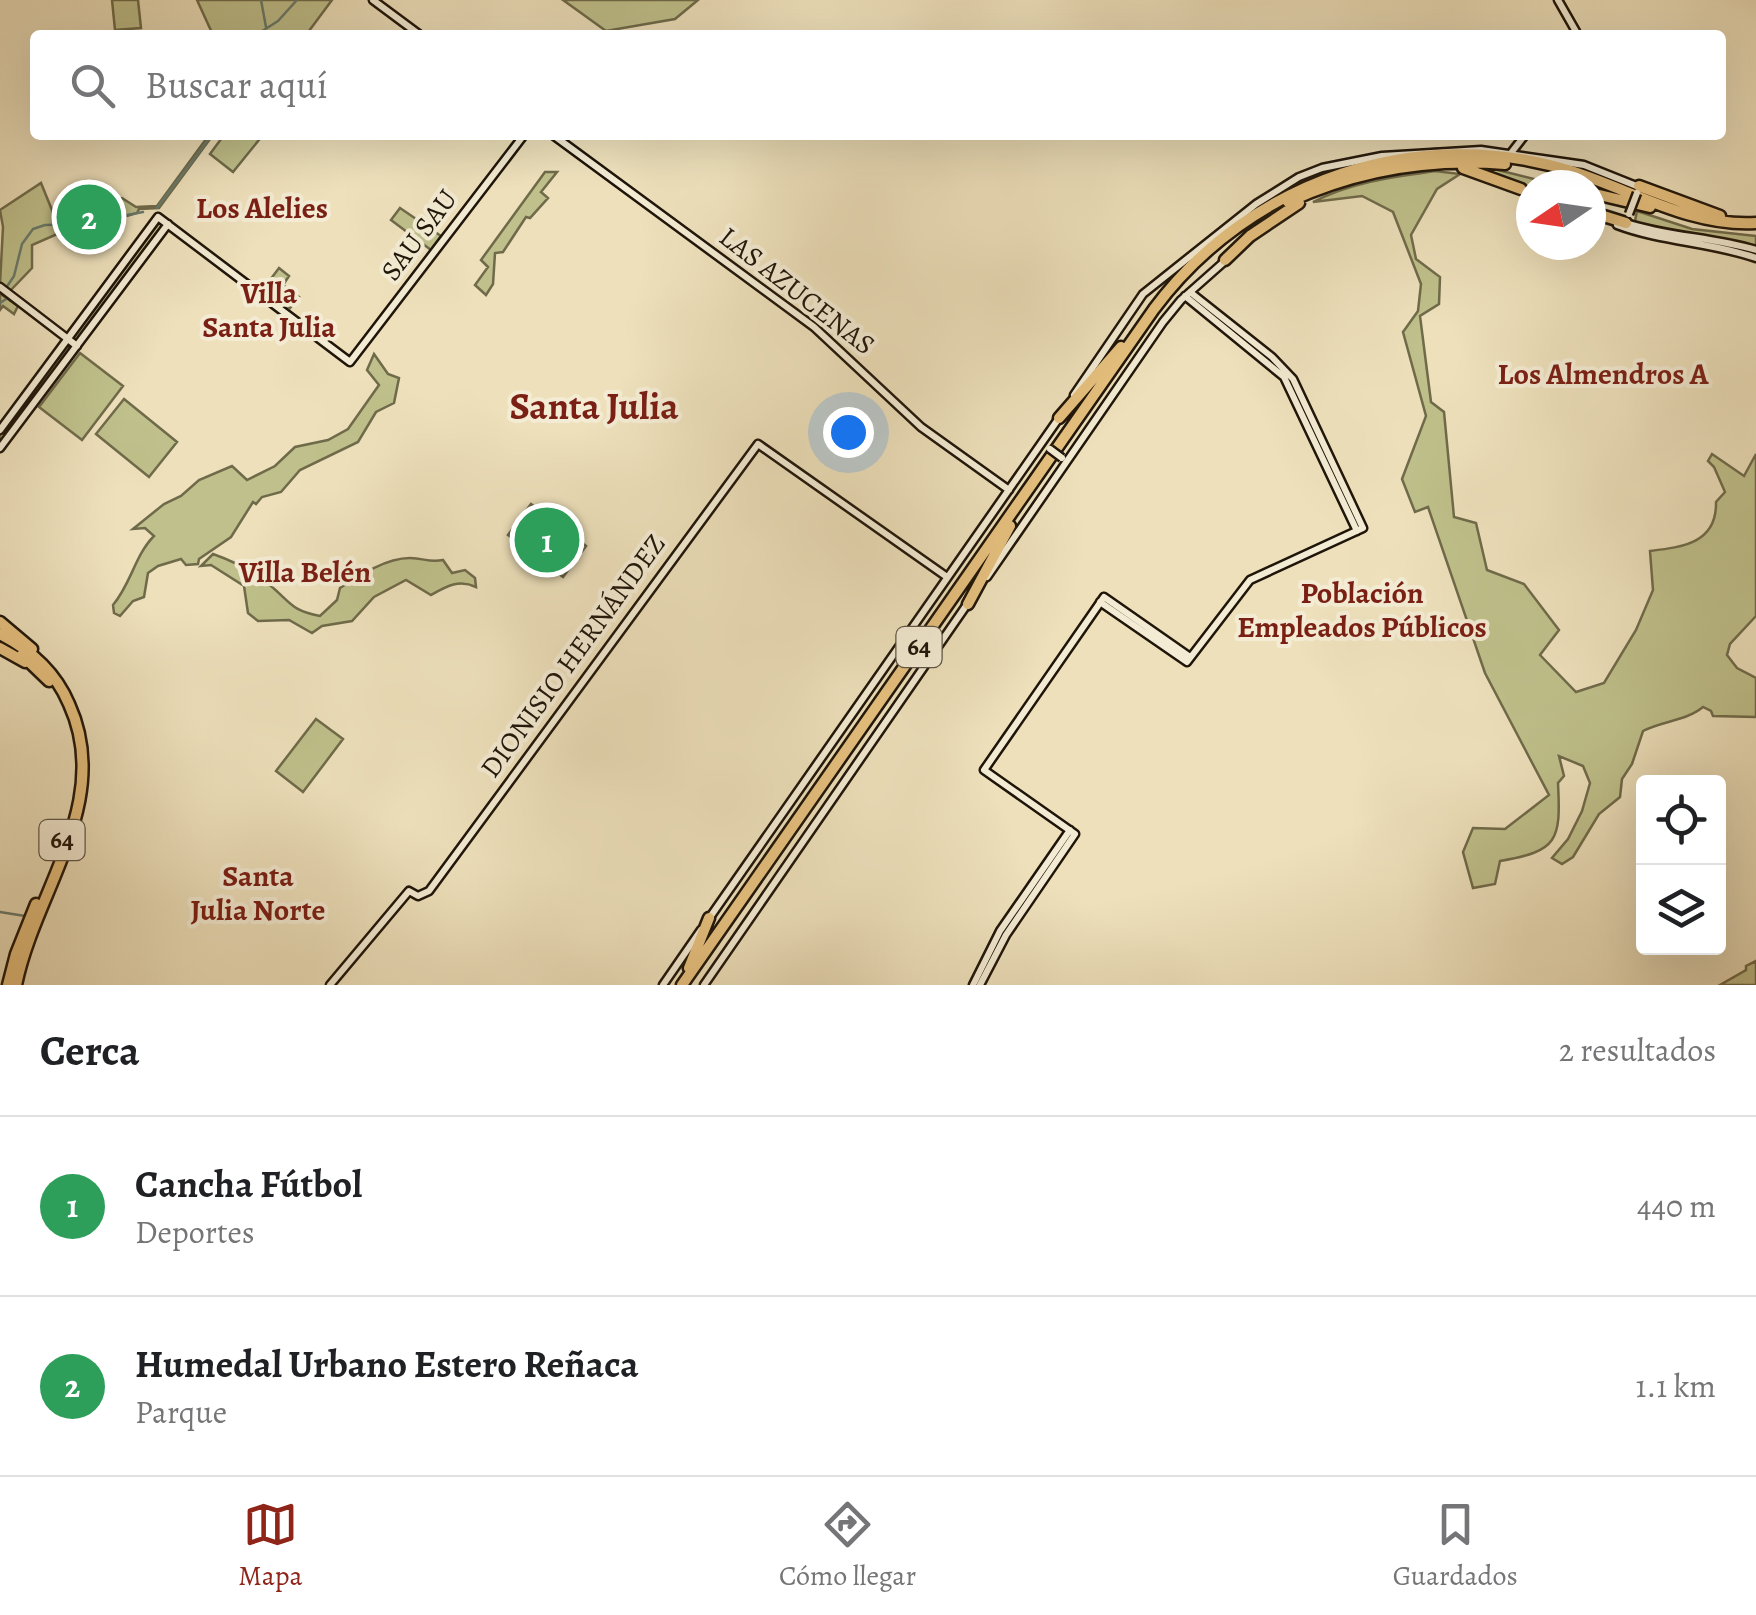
<!DOCTYPE html>
<html lang="es">
<head>
<meta charset="utf-8">
<style>
  :root { --surface:#fff; --page:#f6f6f6; --text:#202124; --muted:#757577; --line:#e0e0e0; --accent:#8f2418 }
  body { margin:0; font-family:Alegreya,serif; background:var(--page); color:var(--text) }
  .controls { position:absolute; right:30px; bottom:30px; display:grid; overflow:hidden; border-radius:10px; box-shadow:0 10px 40px #0002 }
  .controls button { width:90px; height:90px; display:grid; place-items:center; padding:0; border:0; border-bottom:2px solid var(--line); background:var(--surface); color:var(--text); font:50px sans-serif }
  .compass { position:absolute; left:1516px; top:170px; width:90px; height:90px; border-radius:50%; background:var(--surface); box-shadow:0 10px 40px #0002; rotate:257deg }
  .you { position:absolute; left:848px; top:432px; width:35px; height:35px; margin:-25px; border:8px solid #fff; border-radius:50%; background:#1a73e8; box-shadow:0 0 0 15px #1a73e833 }
  .badge { display:grid; place-items:center; width:65px; height:65px; border-radius:50%; background:var(--accent); color:#fff; font-size:32px; font-weight:700 }
  .pin { position:absolute; translate:-50% -50%; border:5px solid #fff; box-shadow:0 2px 10px #0006 }
  .list { margin:0; padding:0; list-style:none }
  h2 { display:flex; justify-content:space-between; align-items:center; height:130px; margin:0; padding:0 40px; font-size:42px }
  h2 small { font-size:32px; font-weight:400; color:var(--muted) }
  .list li { display:grid; grid-template-columns:65px 1fr auto; gap:30px; align-items:center; box-sizing:border-box; height:180px; padding:0 40px; border-top:2px solid var(--line) }
  .list b { display:block; font-size:38px; white-space:nowrap }
  .list p { margin:0; font-size:32px; white-space:nowrap; color:var(--muted) }
  .list em { font-size:32px; font-style:normal; color:var(--muted) }
  .icon { flex:none; width:55px; height:55px; fill:none; stroke:currentColor; stroke-width:2; stroke-linecap:round; stroke-linejoin:round }
  .map { position:relative; flex:none; width:1756px; height:985px; overflow:hidden }
  .search { position:absolute; background:var(--surface); box-shadow:0 10px 40px #0002; left:30px; right:30px; top:30px; height:110px; display:flex; align-items:center; gap:25px; box-sizing:border-box; padding:0 35px; border-radius:10px; color:var(--muted); font-size:38px }
  .sheet { height:490px; background:var(--surface) }
  nav { display:flex; justify-content:space-around; align-items:center; box-sizing:border-box; height:140px; border-top:2px solid var(--line); background:var(--surface); font-size:28px; color:var(--muted) }
  nav a { display:grid; justify-items:center; gap:5px }
  nav .on { color:var(--accent) }
  .map>svg:first-child { display:block }
</style>
</head>
<body>
<div class="map">
<svg width="1756" height="985" viewBox="0 0 1756 985">
  <rect width="100%" height="100%" fill="#ede0bb"/>
  <filter id="stains"><feTurbulence type="fractalNoise" baseFrequency=".002" numOctaves="4"/><feColorMatrix values="0 0 0 0 .2 0 0 0 0 .09 0 0 0 0 .02 0 0 0 .5 -.17"/></filter>
  <radialGradient id="worn" r=".72"><stop offset=".6" stop-color="#630" stop-opacity="0"/><stop offset="1" stop-color="#630" stop-opacity=".3"/></radialGradient>
  <path fill="#bfc08b" stroke="#6f6a4a" stroke-width="2.5" d="M112,0H138L141,28L115,30Z
    M197,0H332L306,35H213Z
    M563,0H698L675,19L606,31Z
    M209,135H213L159,208L139,209L137,213L89,227H73L32,245V268L10,291L7,289L2,295L18,306L14,314L3,306L0,310V292L4,287L0,284L3,227L0,210L41,183L54,215L122,198L136,207L157,206Z
    M224,135H263L233,172L210,154Z
    M1494,169L1558,185H1531V189L1492,172Z
    M1435,171L1460,174L1437,189L1411,235L1416,259L1440,277L1439,304L1420,316L1431,402L1444,412L1454,517L1476,523L1487,570L1524,584L1559,630L1540,655L1576,692L1604,683L1636,630L1653,590L1650,551C1683,547 1717,543 1716,502L1725,492L1714,467L1708,461L1712,454L1744,476L1756,454V616L1730,644L1727,655L1737,668L1756,678V717L1713,716L1711,711L1703,707C1686,721 1662,721 1643,731L1632,764L1622,779L1620,797L1599,814L1573,857L1562,864L1552,858L1568,839L1582,811L1590,783L1583,766L1559,756L1564,776L1558,783C1561,841 1558,851 1500,861L1495,884L1473,888L1463,852L1473,828L1505,829L1549,795L1485,673L1428,507L1415,512L1402,479L1426,416L1403,332L1418,311L1421,284L1393,212L1362,196L1313,202C1352,182 1392,177 1435,171Z
    M545,172H557L541,192L548,198L530,218L526,217L503,252L495,253L493,284L486,295L475,285L488,267L481,260Z
    M400,208L441,236L431,250L391,220Z
    M1637,211L1692,229L1756,236V246L1638,224L1635,221Z
    M159,222L163,225L76,341L72,338Z
    M279,268L289,276L283,285L299,297L290,308L264,288Z
    M67,345L71,349L0,442V434Z
    M80,353L123,386L82,440L39,407Z
    M374,354L388,374L399,378L394,403L376,412L358,442L300,470L281,492L262,497L256,504L253,502L231,537L199,559L198,564L186,565L181,559L158,566L148,573L144,597L133,601L120,616L114,613L113,605C131,584 135,555 154,536L145,528L133,529L164,504L181,496L199,480L232,466L247,480L275,466L295,447L328,440L348,429L379,385L367,370Z
    M124,399L177,442L149,477L96,434Z
    M531,504L586,546L563,577L508,535Z
    M213,554C233,561 254,572 271,586C291,603 292,611 320,616L337,600L340,588C360,575 386,558 410,558C424,558 429,563 443,560L452,573L465,570L475,578L476,587C459,579 447,586 431,595L406,580L374,597L352,621L322,626L312,633L289,620L258,621L248,613L244,586L211,565L201,566Z
    M316,719L343,739L303,792L276,771Z
    M1756,961V985H1720L1746,970V966Z"/>
  <g fill="none" stroke-linecap="round" stroke-linejoin="round">
    <path stroke="#687a6c" stroke-width="2.5" d="M261,0L266,27
      M256,35L278,21L297,0
      M157,208L212,135
      M6,288L14,276L22,244L33,229L45,225L81,224L143,212
      M0,303L6,299
      M0,912L25,916"/>
    <defs>
      <path id="secondary" d="M373,0L420,35
        M1558,0L1578,35
        M553,135L814,327L921,427L1009,490
        M1511,153L1525,135
        M1521,189L1531,193
        M1626,223C1669,237 1713,237 1756,250
        M1617,225C1662,242 1710,242 1756,258
        M0,287L77,346
        M1185,296L1284,377L1357,531
        M1074,395L1143,294L1256,204L1299,177L1322,168L1382,156L1481,150L1584,165L1639,187
        M0,430L158,217L350,362L524,135
        M0,448L168,224
        M987,577L1163,322L1181,300L1225,261
        M1100,602L1187,662L1250,580L1363,528L1293,379L1272,357L1190,292
        M708,920L1059,418
        M330,985L409,891L418,896L429,891L758,444L947,577
        M663,985L701,930
        M704,985L968,603
        M973,985L1000,931L1070,830
        M980,985L1006,935L1075,834L984,770L1104,597L1190,657"/>
      <path id="highway" d="M1463,168L1521,189
        M1639,186L1720,216
        M1591,193L1650,207
        M1288,202C1357,170 1429,158 1505,164
        M1591,212L1626,223
        M1225,260L1250,236L1299,203
        M1059,418L1121,347
        M968,604L1010,526
        M0,622L32,649
        M0,634C31,650 55,671 69,704C114,802 35,891 16,985
        M0,648L25,662
        M22,655L49,681
        M689,968L709,918
        M8,985L16,954L36,904
        M682,985L1154,309C1250,180 1420,122 1574,172C1633,191 1692,227 1756,223"/>
    </defs>
    <use href="#secondary" stroke="#1f1509" stroke-width="11"/>
    <use href="#highway" stroke="#1f1509" stroke-width="15"/>
    <use href="#secondary" stroke="#f3ebd3" stroke-width="6"/>
    <use href="#highway" stroke="#e6c07e" stroke-width="10"/>
    <defs>
      <path id="secondary-bridge" d="M1629,214L1637,193
        M1050,449L1062,458"/>
    </defs>
    <use href="#secondary-bridge" stroke="#1f1509" stroke-width="11" stroke-linecap="butt"/>
    <use href="#secondary-bridge" stroke="#f3ebd3" stroke-width="6"/>
  </g>
  <g text-anchor="middle" dominant-baseline="central" stroke-width="8" stroke-linejoin="round" paint-order="stroke">
    <g fill="#f3ebd3" stroke="#5f5546" stroke-width="2.5">
      <rect x="896.5" y="627" width="45" height="40" rx="8"/>
      <rect x="39.5" y="820" width="45" height="40" rx="8"/>
    </g>
    <g font-size="25" font-weight="bold" fill="#1f1509">
      <text x="919" y="647">64</text>
      <text x="62" y="840">64</text>
    </g>
    <g font-size="28" fill="#1f1509" stroke="#f3ebd3">
      <text transform="translate(419 235) rotate(-53)">SAU SAU</text>
      <text transform="translate(797 291) rotate(38)">LAS AZUCENAS</text>
      <text transform="translate(573 656) rotate(-54)">DIONISIO HERNÁNDEZ</text>
    </g>
    <g font-size="30" font-weight="bold" fill="#7a1f14" stroke="#f3ebd3">
      <text x="262" y="208">Los Alelies</text>
      <text x="269" y="293">Villa<tspan x="269" dy="34">Santa Julia</tspan></text>
      <text x="1603" y="374">Los Almendros A</text>
      <text x="305" y="572">Villa Belén</text>
      <text x="1362" y="593">Población<tspan x="1362" dy="34">Empleados Públicos</tspan></text>
      <text x="258" y="876">Santa<tspan x="258" dy="34">Julia Norte</tspan></text>
    </g>
    <g font-size="38" font-weight="bold" fill="#7a1f14" stroke="#f3ebd3">
      <text x="594" y="406">Santa Julia</text>
    </g>
  </g>
  <rect width="100%" height="100%" filter="url(#stains)"/>
  <rect width="100%" height="100%" fill="url(#worn)"/>
</svg>
<div class="controls">
<button><svg class="icon" aria-label="locate" viewBox="0 0 24 24"><circle cx="12" cy="12" r="6"/><path d="M12 2v4M12 18v4M2 12h4M18 12h4"/></svg></button>
<button><svg class="icon" aria-label="layers" viewBox="0 0 24 24"><path d="M12 4l9 5-9 5-9-5zM3 14l9 5 9-5"/></svg></button>
</div>
<svg class="compass" viewBox="-18 -18 36 36"><path d="M0-13l5 13h-10z" fill="#e53935"/><path d="M0 13l5-13h-10z" fill="#757577"/></svg>
<div class="you"></div>
<div class="pin badge" style="left:547px;top:540px;background:#2e9e5b">1</div>
<div class="pin badge" style="left:89px;top:217px;background:#2e9e5b">2</div>
<div class="search"><svg class="icon" aria-label="search" viewBox="0 0 24 24"><circle cx="10" cy="10" r="6"/><path d="M15 15l6 6"/></svg>Buscar aquí</div>
</div>
<section class="sheet">
<h2>Cerca<small>2 resultados</small></h2>
<ul class="list">
<li><span class="badge" style="background:#2e9e5b">1</span><div><b>Cancha Fútbol</b><p>Deportes</p></div><em>440 m</em></li>
<li><span class="badge" style="background:#2e9e5b">2</span><div><b>Humedal Urbano Estero Reñaca</b><p>Parque</p></div><em>1.1 km</em></li>
</ul>
</section>
<nav>
<a class="on"><svg class="icon" aria-label="map" viewBox="0 0 24 24"><path d="M3 6l6-2 6 2 6-2v14l-6 2-6-2-6 2zM9 4v14M15 6v14"/></svg>Mapa</a>
<a><svg class="icon" aria-label="directions" viewBox="0 0 24 24"><path d="M12 3l9 9-9 9-9-9zM9 14v-3h6M13 9l2 2-2 2"/></svg>Cómo llegar</a>
<a><svg class="icon" aria-label="saved" viewBox="0 0 24 24"><path d="M7 4h10v16l-5-4-5 4z"/></svg>Guardados</a>
</nav>
</body>
</html>
